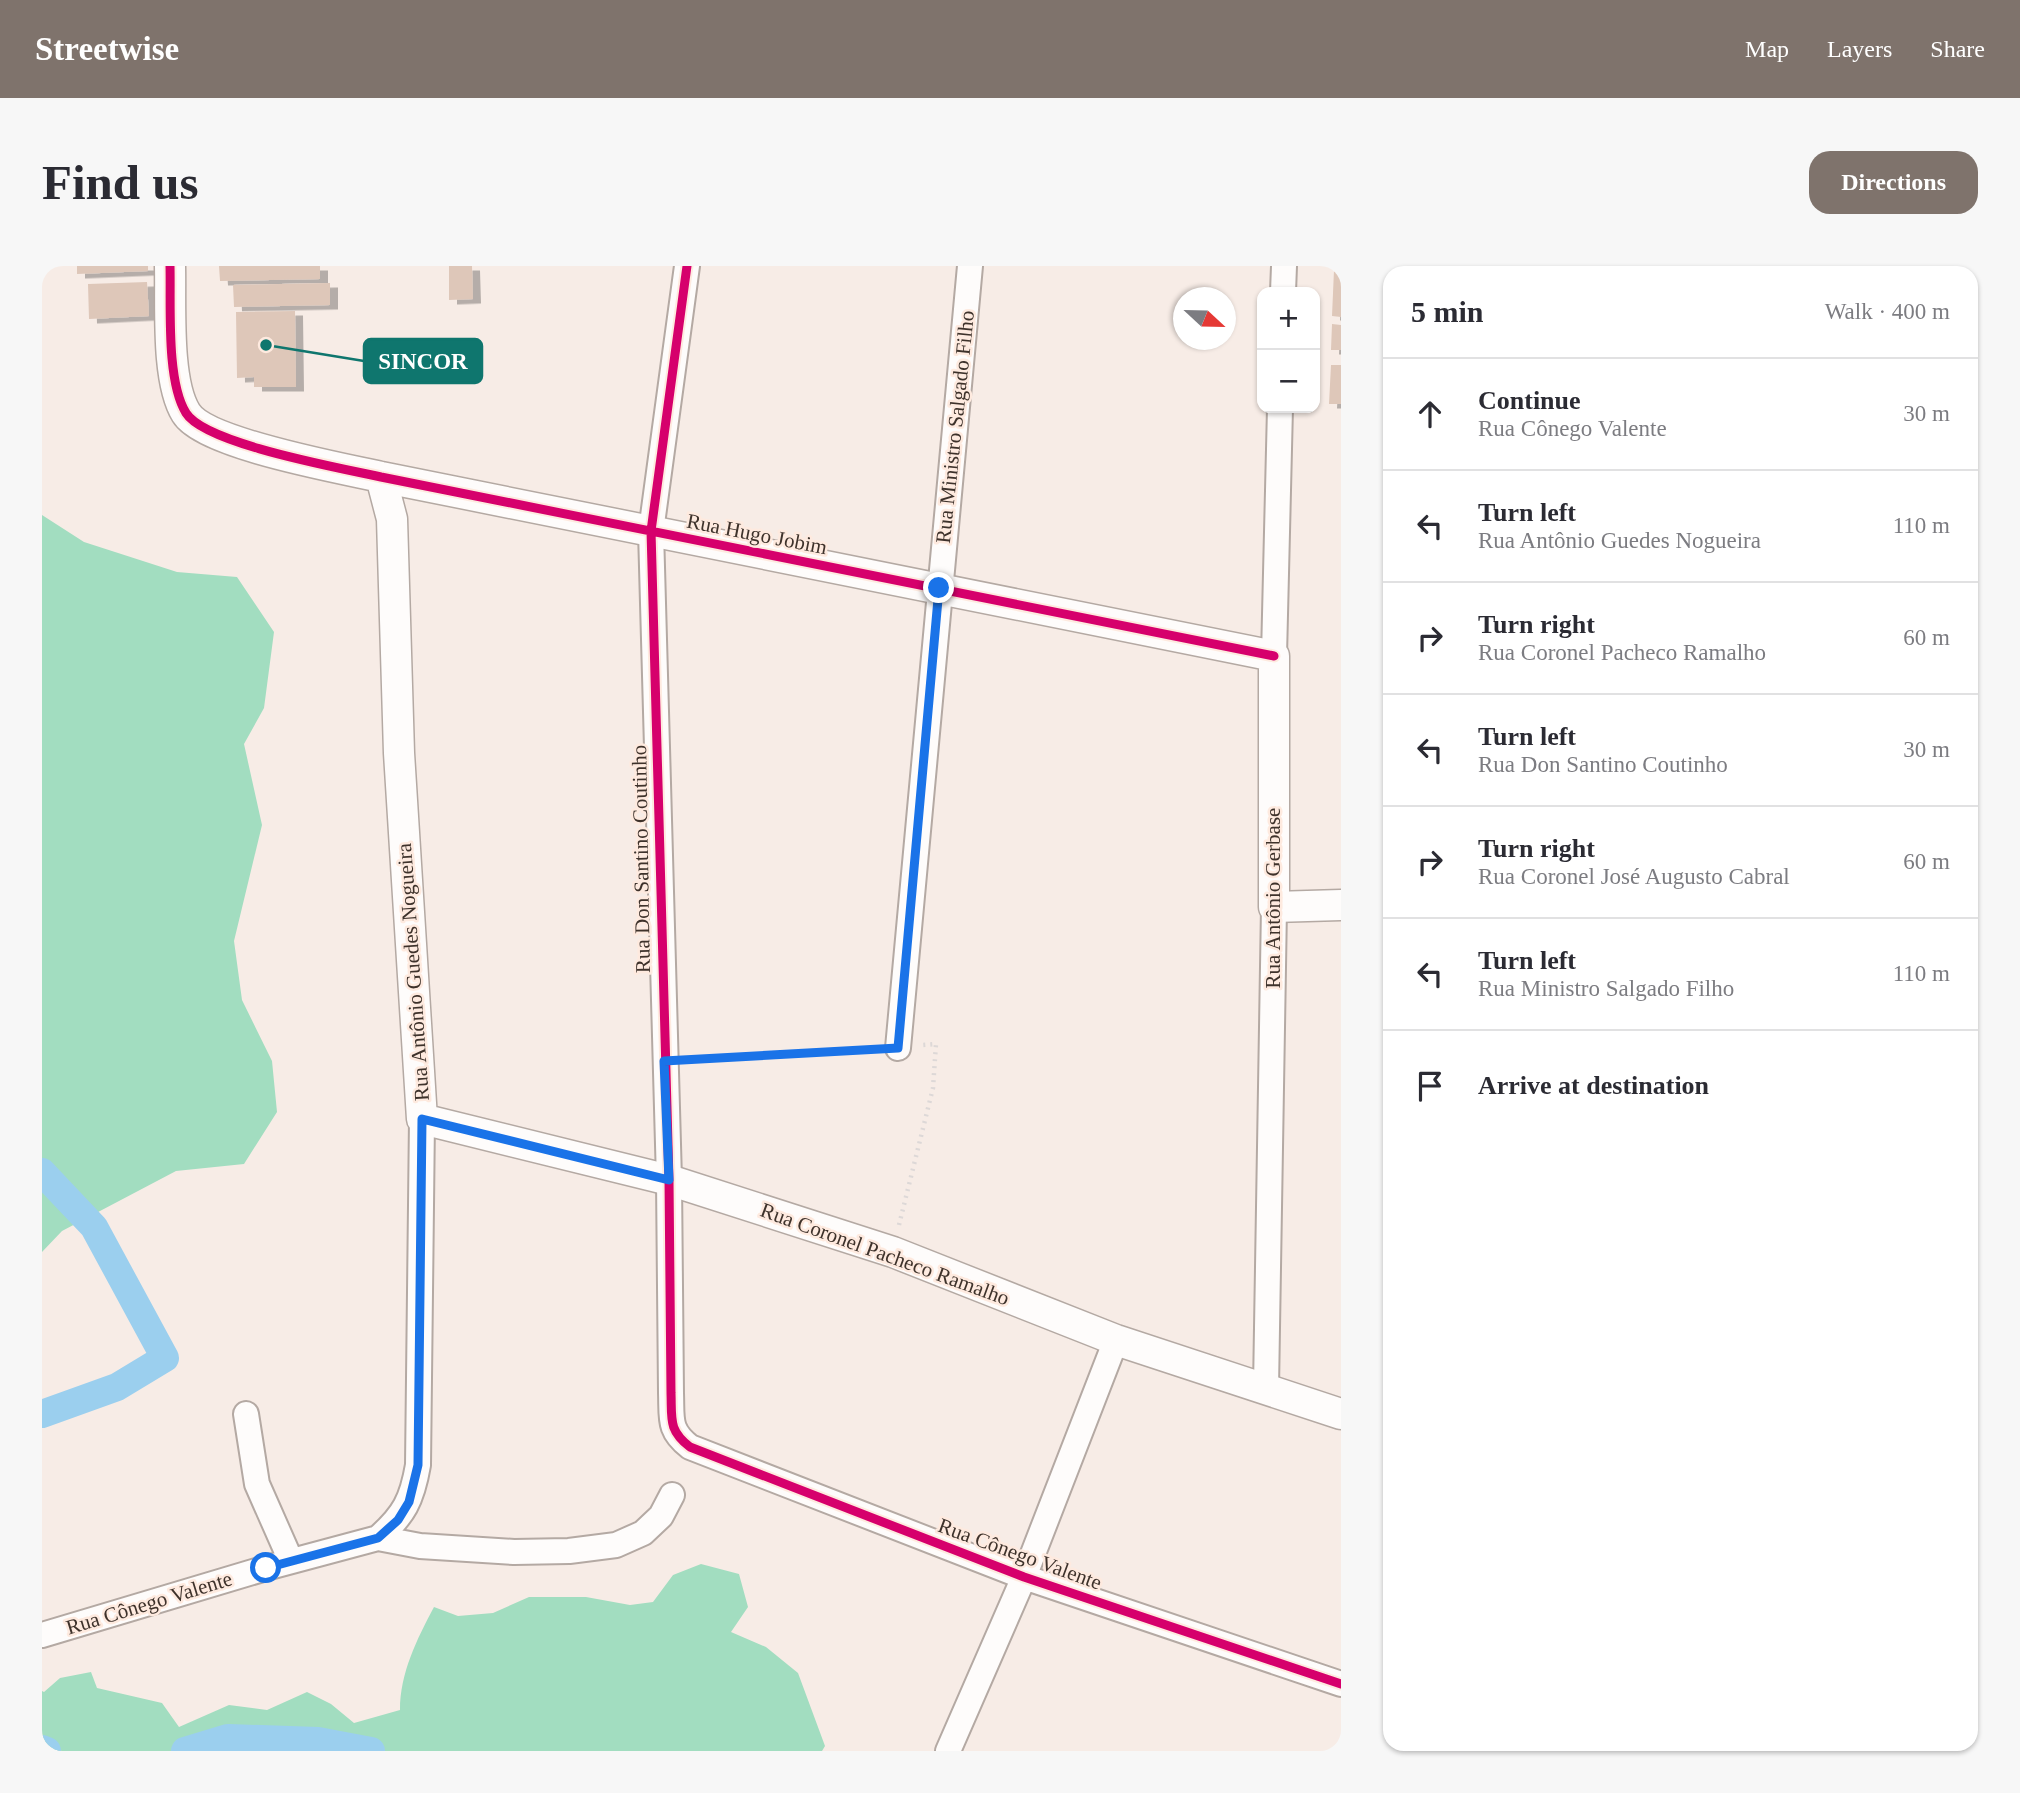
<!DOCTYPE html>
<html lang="en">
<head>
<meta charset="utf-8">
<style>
  :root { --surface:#fff; --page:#f7f7f7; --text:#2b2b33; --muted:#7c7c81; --line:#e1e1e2; --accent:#7f736c }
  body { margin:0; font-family:"Times New Roman",serif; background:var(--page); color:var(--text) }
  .controls { position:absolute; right:21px; top:21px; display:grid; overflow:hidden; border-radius:14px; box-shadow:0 2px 5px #0004 }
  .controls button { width:63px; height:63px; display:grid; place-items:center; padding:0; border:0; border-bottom:2px solid var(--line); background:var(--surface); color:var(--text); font:35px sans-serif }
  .compass { position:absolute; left:1131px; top:21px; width:63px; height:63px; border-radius:50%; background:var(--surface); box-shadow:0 2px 5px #0004; rotate:112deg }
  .stop { position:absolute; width:21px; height:21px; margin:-16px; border:5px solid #1a73e8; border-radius:50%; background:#fff }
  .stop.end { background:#1a73e8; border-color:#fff; box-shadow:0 2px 7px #0008 }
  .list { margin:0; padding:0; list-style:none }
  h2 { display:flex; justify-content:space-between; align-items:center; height:91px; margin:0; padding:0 28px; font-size:30px }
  h2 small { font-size:23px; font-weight:400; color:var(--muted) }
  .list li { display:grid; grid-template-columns:46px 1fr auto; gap:21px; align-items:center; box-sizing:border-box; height:112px; padding:0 28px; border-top:2px solid var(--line) }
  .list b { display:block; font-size:26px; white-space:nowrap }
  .list p { margin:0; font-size:23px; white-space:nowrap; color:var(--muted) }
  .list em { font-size:23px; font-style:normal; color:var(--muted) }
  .icon { flex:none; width:38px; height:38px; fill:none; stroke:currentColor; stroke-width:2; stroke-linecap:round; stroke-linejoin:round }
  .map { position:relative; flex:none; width:1299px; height:1485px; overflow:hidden; border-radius:21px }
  header { display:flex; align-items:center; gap:42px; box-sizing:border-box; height:98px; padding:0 35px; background:var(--accent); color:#fff }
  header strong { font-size:33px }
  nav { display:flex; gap:38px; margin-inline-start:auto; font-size:24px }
  .intro { display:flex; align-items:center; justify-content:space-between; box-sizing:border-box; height:168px; padding:0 42px }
  h1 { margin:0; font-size:49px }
  .button { padding:18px 32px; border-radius:21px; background:var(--accent); color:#fff; font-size:24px; font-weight:700 }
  main { display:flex; gap:42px; padding:0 42px }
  aside { flex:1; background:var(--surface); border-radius:21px; box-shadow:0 2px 5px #0004 }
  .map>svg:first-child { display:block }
</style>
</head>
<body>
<header>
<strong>Streetwise</strong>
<nav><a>Map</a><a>Layers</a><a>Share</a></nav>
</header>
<div class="intro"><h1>Find us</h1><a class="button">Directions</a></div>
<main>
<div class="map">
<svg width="1299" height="1485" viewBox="0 0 1299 1485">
  <defs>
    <filter id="shadow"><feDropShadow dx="8" dy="4.5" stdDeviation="0" flood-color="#0004"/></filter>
  </defs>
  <rect width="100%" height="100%" fill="#f7ece6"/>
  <path fill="#a2ddc0" d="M0,249L42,276L135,306L195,311L232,366L222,442L202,478L220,559L192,675L200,734L230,795L235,846L202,898L134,905L20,965L0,986Z
    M659,1298L697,1308L706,1341L689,1366L724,1381L756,1407L783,1480L780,1485H5L0,1483V1425L2,1426L18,1412L49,1406L55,1422L120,1437L137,1461L187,1439L225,1444L265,1426L289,1438L312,1457L358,1444C358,1407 375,1373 392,1341L416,1350L451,1347L487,1331H544L588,1339L611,1336L631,1309Z"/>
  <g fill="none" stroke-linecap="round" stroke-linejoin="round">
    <path stroke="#9bcfee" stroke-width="28" d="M0,906L52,961L123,1092L75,1121L0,1148
      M0,1483L5,1485
      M143,1485L186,1472L276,1475L329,1485"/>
  </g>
  <path fill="#dec7b9" filter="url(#shadow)" d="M35,0H106V5L35,8Z
    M177,0H278V13L178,15Z
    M407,0H430L431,33L407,34Z
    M1292,4H1299V51L1290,50Z
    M105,16L107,50L47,53L46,18Z
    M288,17V39L192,41L191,19Z
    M253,45L254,121H212V111L195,112L194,46Z
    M1290,58L1299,59V84H1289Z
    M1289,99H1299V138H1287Z"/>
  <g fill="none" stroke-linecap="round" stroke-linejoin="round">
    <defs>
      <path id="minor" d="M645,0L609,265L627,914L629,1127C630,1153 626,1164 648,1181L982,1311L1299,1418
        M1241,26L1242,0
        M1232,390L1238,142
        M856,782L928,0
        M1224,1122L1232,641
        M204,1148L215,1218L249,1295
        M336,1272C362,1249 370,1234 376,1199L380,853
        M0,1369L224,1302L336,1272L378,1280L472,1286L527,1285L574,1279L601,1267L619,1250L630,1229
        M906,1485L982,1311L1074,1074"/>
      <path id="tertiary" d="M128,0C129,39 124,115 144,147C163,178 299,202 339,211L1232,390V641L1299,639
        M339,211L350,253L357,487L380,853L627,914L851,986L1074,1074L1299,1148"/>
    </defs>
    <use href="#minor" stroke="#b4a9a3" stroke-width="28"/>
    <use href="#tertiary" stroke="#b4a9a3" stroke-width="33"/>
    <path stroke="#ddd8d7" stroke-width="4.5" stroke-dasharray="2 5" stroke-linecap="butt" d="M647,793L831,783
      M857,959L891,822L894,778L881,779"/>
    <use href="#minor" stroke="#fefcfb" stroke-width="24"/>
    <use href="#tertiary" stroke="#fefcfb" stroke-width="30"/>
    <defs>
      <path id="cycleway" d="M128,0C129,39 124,115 144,147C163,178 299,202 339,211L1232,390
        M645,0L609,265L627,914L629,1127C630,1153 626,1164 648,1181L982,1311L1299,1418"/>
    </defs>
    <use href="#cycleway" stroke="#feeadf" stroke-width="13"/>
    <use href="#cycleway" stroke="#d6006c" stroke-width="9"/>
  </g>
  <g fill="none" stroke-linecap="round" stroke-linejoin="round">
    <path stroke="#1a73e8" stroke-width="9" d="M224,1302L336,1272L356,1254L367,1236L376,1199L380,853L627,914L622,795L856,782L897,322"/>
  </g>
  <g text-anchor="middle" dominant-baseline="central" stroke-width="5" stroke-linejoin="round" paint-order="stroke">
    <g font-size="21" fill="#3e322b" stroke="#feeadf">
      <text transform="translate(913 161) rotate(-84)">Rua Ministro Salgado Filho</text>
      <text transform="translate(715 268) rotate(11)">Rua Hugo Jobim</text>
      <text transform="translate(599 593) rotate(-91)">Rua Don Santino Coutinho</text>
      <text transform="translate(1231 632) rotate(-90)">Rua Antônio Gerbase</text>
      <text transform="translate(371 706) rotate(-94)">Rua Antônio Guedes Nogueira</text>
      <text transform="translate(843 988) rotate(20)">Rua Coronel Pacheco Ramalho</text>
      <text transform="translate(978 1288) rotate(20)">Rua Cônego Valente</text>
      <text transform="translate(107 1337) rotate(-17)">Rua Cônego Valente</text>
    </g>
  </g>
  <path fill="none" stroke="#0f766e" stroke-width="2.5" d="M224 79L322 95"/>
  <circle fill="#0f766e" stroke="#feeadf" stroke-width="2.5" cx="224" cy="79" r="7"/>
  <rect fill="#0f766e" stroke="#0f766e" stroke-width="2.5" x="322" y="73" width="118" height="44" rx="7"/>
  <g font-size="23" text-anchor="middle" font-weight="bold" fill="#fff">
    <text x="381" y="103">SINCOR</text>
  </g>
</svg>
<div class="controls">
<button>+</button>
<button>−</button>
</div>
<svg class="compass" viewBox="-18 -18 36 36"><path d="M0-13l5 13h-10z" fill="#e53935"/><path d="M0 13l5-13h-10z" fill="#7c7c81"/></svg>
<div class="stop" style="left:224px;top:1302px"></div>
<div class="stop end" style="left:897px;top:322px"></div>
</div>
<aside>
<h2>5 min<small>Walk · 400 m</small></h2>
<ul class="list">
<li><svg class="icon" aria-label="ahead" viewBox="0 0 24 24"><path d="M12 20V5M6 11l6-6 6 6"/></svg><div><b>Continue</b><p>Rua Cônego Valente</p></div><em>30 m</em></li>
<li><svg class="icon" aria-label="left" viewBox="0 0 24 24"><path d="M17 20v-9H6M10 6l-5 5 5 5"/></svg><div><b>Turn left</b><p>Rua Antônio Guedes Nogueira</p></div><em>110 m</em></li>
<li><svg class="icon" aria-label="right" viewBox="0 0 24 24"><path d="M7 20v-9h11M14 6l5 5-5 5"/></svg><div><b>Turn right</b><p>Rua Coronel Pacheco Ramalho</p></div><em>60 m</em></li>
<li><svg class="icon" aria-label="left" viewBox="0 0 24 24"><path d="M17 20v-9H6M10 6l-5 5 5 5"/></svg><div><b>Turn left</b><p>Rua Don Santino Coutinho</p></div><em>30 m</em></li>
<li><svg class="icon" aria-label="right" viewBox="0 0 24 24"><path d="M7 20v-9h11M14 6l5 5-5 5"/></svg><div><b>Turn right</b><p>Rua Coronel José Augusto Cabral</p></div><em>60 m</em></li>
<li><svg class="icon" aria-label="left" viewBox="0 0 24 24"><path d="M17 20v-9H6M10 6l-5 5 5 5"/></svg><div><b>Turn left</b><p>Rua Ministro Salgado Filho</p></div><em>110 m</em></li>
<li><svg class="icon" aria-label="arrive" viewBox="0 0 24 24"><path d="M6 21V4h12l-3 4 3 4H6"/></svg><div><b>Arrive at destination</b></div></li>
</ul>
</aside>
</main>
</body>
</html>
